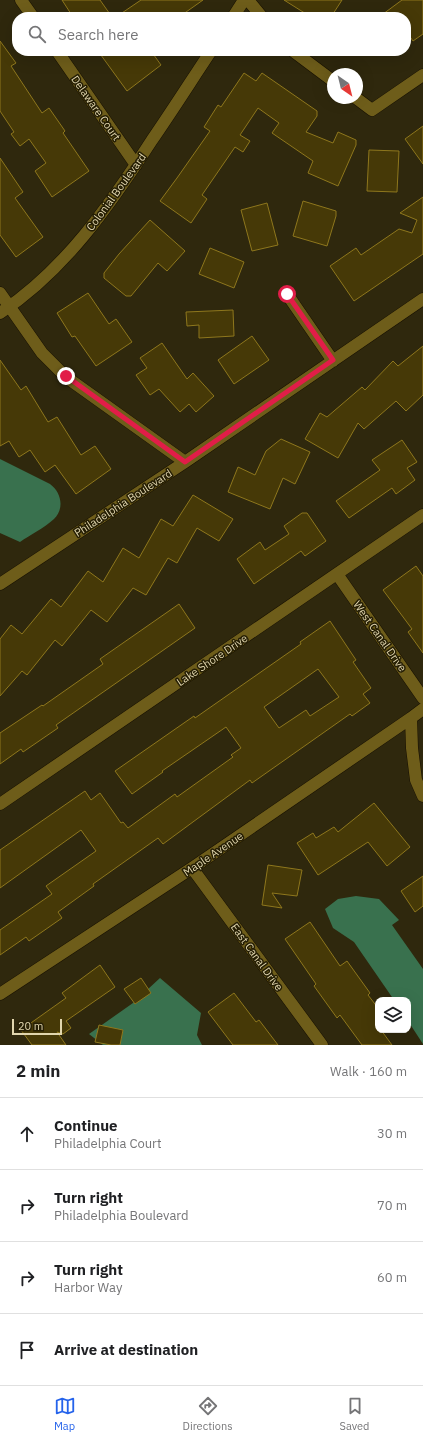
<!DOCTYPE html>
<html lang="en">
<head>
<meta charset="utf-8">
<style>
  :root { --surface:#fff; --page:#f6f6f6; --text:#202124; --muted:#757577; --line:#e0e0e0; --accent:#2563eb }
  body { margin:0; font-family:"IBM Plex Sans",sans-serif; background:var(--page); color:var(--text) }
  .controls { position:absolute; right:12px; bottom:12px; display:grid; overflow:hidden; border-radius:8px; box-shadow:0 4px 16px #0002 }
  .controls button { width:36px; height:36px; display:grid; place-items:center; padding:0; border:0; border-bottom:1px solid var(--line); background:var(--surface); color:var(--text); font:20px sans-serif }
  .compass { position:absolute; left:327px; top:68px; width:36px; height:36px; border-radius:50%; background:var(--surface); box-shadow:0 4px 16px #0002; rotate:145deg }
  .scale { position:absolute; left:12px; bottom:10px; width:50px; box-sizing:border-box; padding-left:4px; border:2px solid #e1d6ae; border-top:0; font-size:11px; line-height:14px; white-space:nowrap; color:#e1d6ae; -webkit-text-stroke:3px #251e04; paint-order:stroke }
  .stop { position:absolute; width:12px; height:12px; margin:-9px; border:3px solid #e11d48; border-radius:50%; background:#fff }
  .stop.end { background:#e11d48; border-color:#fff; box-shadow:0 1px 4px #0008 }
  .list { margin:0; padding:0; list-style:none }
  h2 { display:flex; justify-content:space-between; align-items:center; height:52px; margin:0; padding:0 16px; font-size:17px }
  h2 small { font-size:13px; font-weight:400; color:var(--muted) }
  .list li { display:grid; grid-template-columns:26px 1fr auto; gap:12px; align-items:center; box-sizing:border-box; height:72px; padding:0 16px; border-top:1px solid var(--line) }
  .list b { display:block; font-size:15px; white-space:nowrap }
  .list p { margin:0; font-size:13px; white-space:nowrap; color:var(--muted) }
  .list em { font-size:13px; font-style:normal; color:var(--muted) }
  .icon { flex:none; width:22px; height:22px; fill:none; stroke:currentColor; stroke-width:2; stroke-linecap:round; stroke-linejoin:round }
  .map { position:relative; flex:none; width:423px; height:1045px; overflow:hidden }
  .search { position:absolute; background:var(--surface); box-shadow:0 4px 16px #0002; left:12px; right:12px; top:12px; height:44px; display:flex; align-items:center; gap:10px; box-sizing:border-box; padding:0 14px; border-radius:16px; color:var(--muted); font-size:15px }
  .sheet { height:340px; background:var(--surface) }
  nav { display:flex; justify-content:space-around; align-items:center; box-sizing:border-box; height:56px; border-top:1px solid var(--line); background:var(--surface); font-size:11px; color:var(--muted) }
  nav a { display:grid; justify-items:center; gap:2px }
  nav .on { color:var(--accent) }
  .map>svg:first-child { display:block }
</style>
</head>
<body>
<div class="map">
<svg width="423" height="1045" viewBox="0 0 423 1045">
  <rect width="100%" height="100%" fill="#2f280d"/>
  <path fill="#39714e" d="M0,459L50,484C61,492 65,508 54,519C44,528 30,535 20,542L0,533Z
    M356,896L379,899L399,920L392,925L423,969V1044L408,1021V1000H394L354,942L333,928L325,909L338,899Z
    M160,978L201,1013L197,1035L202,1045H103L89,1034L133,1003Z"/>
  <path fill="#463907" stroke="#8e771d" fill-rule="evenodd" d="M62,0H100L112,17H73Z
    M141,0H203L179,17H116Z
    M284,0H342L331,17H311Z
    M402,0H423V34L413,41L406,31V17H379Z
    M0,41L16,63L11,66L42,113L49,108L65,131L63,133L89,171L52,197L35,171L46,163L29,139L20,146L11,134L14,132L0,111Z
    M98,51H151L161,65L127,91Z
    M244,73L256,81L262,73L317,111V116L306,132L333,143L338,132L356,140V145L338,186L308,173L313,161L272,133L279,123L258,108L240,135L250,141L243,152L235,147L202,195L207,199L191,223L160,201L177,178L210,131L204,127L218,105L221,107Z
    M423,126V164L405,139Z
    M369,150L399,151L397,192L367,191Z
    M0,158L23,192L15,198L43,237L16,257L0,235Z
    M423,197V254L354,301L330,266L356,248L361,255L399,229L412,233L417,220L400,213Z
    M303,201L336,211V216L327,246L293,236Z
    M267,203L278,245L252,251L241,210Z
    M150,220L185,251L167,271L158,263L131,296H126L104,278V273L119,254Z
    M210,248L244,262L234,288L199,274Z
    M88,293L109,324L116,319L132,342L96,366L75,336L72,337L57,313Z
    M233,310L234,336L199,338V325L187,326L186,312Z
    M252,336L269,360L234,384L218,360Z
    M162,343L187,379L193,373L214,396L196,412L189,404L180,412L159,389L150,395L136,375L147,368L140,358Z
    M423,346V395L406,411L396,401L364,429L358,423L338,458L305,439L320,413L327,417L362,387L365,390L393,361L398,366Z
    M0,360L21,390L26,386L48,422L57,417L81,455L95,446L111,469L76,494L55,465L45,472L30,450L19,457L9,441L0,446Z
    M281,439L310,452L295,484L283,478L270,509L228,492L238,467L255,475L266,451Z
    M402,440L417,462L407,468L415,480L396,494L392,488L349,518L336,501L380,470L372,460Z
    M193,495L233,519L219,541L197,528L177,563L168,558L146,595L133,588L107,622L91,610L62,646L55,640L27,675L22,671L0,696V639L11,625L22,634L51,599L61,607L88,571L103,582L123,548L139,558L161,519L173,526Z
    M302,513H307L326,541L305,556L301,551L254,584L237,559L260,542L265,550L289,534L284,526Z
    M416,566L423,576V653L408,632L412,629L383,590Z
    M179,604L195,628L56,725L58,728L23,752L21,749L0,764V733L42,705L43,706L103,664L100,659Z
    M330,621L356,660L353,662L371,688L363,694L370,703L352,716L350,714L252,783L250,780L163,844L158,838L93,884L94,886L58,912L62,918L29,941L26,937L0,955V930L52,894L46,886L96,851L81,830L0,888V850L85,791L91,800L100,793L121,823L123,822L128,828L175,794L177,797L233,757L231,755L241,748L226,727L162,771L163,772L132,794L115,771L194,716L195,718L301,644L300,642ZM318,669L339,697L310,716L306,710L279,728L264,707Z
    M374,803L410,847L387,866L368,842L318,875L297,843L313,833L316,838L334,827L338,832Z
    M268,865L302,870L297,896L272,893L282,908L262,905Z
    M423,876V906L415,912L401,891Z
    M310,922L340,966L347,961L370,993L368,995L378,1008V1030H381L392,1045H362L340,1015L337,1018L314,986L316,984L285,939Z
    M100,965L115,987L66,1021L71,1028L63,1034L57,1032L66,1045H32L21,1030L66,998L62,993Z
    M141,978L151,993L135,1004L124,989Z
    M234,993L256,1022L259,1020L278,1045H233L208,1012Z
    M99,1025L123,1030L120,1045H111L95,1042Z"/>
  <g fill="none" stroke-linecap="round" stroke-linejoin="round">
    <defs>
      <path id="street" d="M21,0L33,17
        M248,0L262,17
        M233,17L244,0
        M57,51L136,165
        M293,51L333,81
        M356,98L372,110L423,75
        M0,293L42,353L66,377L185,462
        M287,294L333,361
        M0,313C65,270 110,205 152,140C172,111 191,81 211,51
        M337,574L423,698
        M0,584L185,462L423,299
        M411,718L412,748L416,780L423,796
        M0,804L423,515
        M192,868L322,1045
        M0,994L192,868L411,718L423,709"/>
    </defs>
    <use href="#street" stroke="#171000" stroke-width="13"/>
    <use href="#street" stroke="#6e5d1a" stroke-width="12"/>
  </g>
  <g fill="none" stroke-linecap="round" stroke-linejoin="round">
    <path stroke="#e11d48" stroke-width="5" d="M66,376L185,462L333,360L287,294"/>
  </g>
  <g text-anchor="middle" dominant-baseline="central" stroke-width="3" stroke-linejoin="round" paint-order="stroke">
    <g font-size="11" fill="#e1d6ae" stroke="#251e04">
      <text transform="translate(96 108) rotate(55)">Delaware Court</text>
      <text transform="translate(116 192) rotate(-54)">Colonial Boulevard</text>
      <text transform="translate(123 503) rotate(-33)">Philadelphia Boulevard</text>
      <text transform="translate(380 636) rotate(55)">West Canal Drive</text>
      <text transform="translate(212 660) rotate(-34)">Lake Shore Drive</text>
      <text transform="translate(213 854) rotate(-34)">Maple Avenue</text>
      <text transform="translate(257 957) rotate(54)">East Canal Drive</text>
    </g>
  </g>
</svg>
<div class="controls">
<button><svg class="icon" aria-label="layers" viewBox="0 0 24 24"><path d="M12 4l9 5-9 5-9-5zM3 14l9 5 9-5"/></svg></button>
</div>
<svg class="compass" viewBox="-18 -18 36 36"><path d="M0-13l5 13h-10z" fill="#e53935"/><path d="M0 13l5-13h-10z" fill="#757577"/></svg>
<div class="scale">20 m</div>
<div class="stop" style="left:287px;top:294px"></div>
<div class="stop end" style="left:66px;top:376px"></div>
<div class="search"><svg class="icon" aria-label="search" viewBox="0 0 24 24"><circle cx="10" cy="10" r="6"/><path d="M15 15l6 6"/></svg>Search here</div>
</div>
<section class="sheet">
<h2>2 min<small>Walk · 160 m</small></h2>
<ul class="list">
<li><svg class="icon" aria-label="ahead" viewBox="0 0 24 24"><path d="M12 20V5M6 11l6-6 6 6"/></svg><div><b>Continue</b><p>Philadelphia Court</p></div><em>30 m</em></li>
<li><svg class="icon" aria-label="right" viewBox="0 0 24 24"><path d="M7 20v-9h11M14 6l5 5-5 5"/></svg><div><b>Turn right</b><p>Philadelphia Boulevard</p></div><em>70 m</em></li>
<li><svg class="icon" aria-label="right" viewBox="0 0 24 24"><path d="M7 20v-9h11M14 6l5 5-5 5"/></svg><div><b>Turn right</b><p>Harbor Way</p></div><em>60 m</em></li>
<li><svg class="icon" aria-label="arrive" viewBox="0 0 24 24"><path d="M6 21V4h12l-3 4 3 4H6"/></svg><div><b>Arrive at destination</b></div></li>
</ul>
</section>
<nav>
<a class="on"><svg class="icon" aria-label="map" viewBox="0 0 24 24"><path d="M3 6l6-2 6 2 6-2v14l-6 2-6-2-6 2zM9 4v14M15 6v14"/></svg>Map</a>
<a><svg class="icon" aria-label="directions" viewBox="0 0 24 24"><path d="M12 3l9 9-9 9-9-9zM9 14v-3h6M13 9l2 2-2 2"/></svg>Directions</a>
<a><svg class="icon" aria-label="saved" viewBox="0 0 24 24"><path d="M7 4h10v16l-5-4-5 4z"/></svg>Saved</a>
</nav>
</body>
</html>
